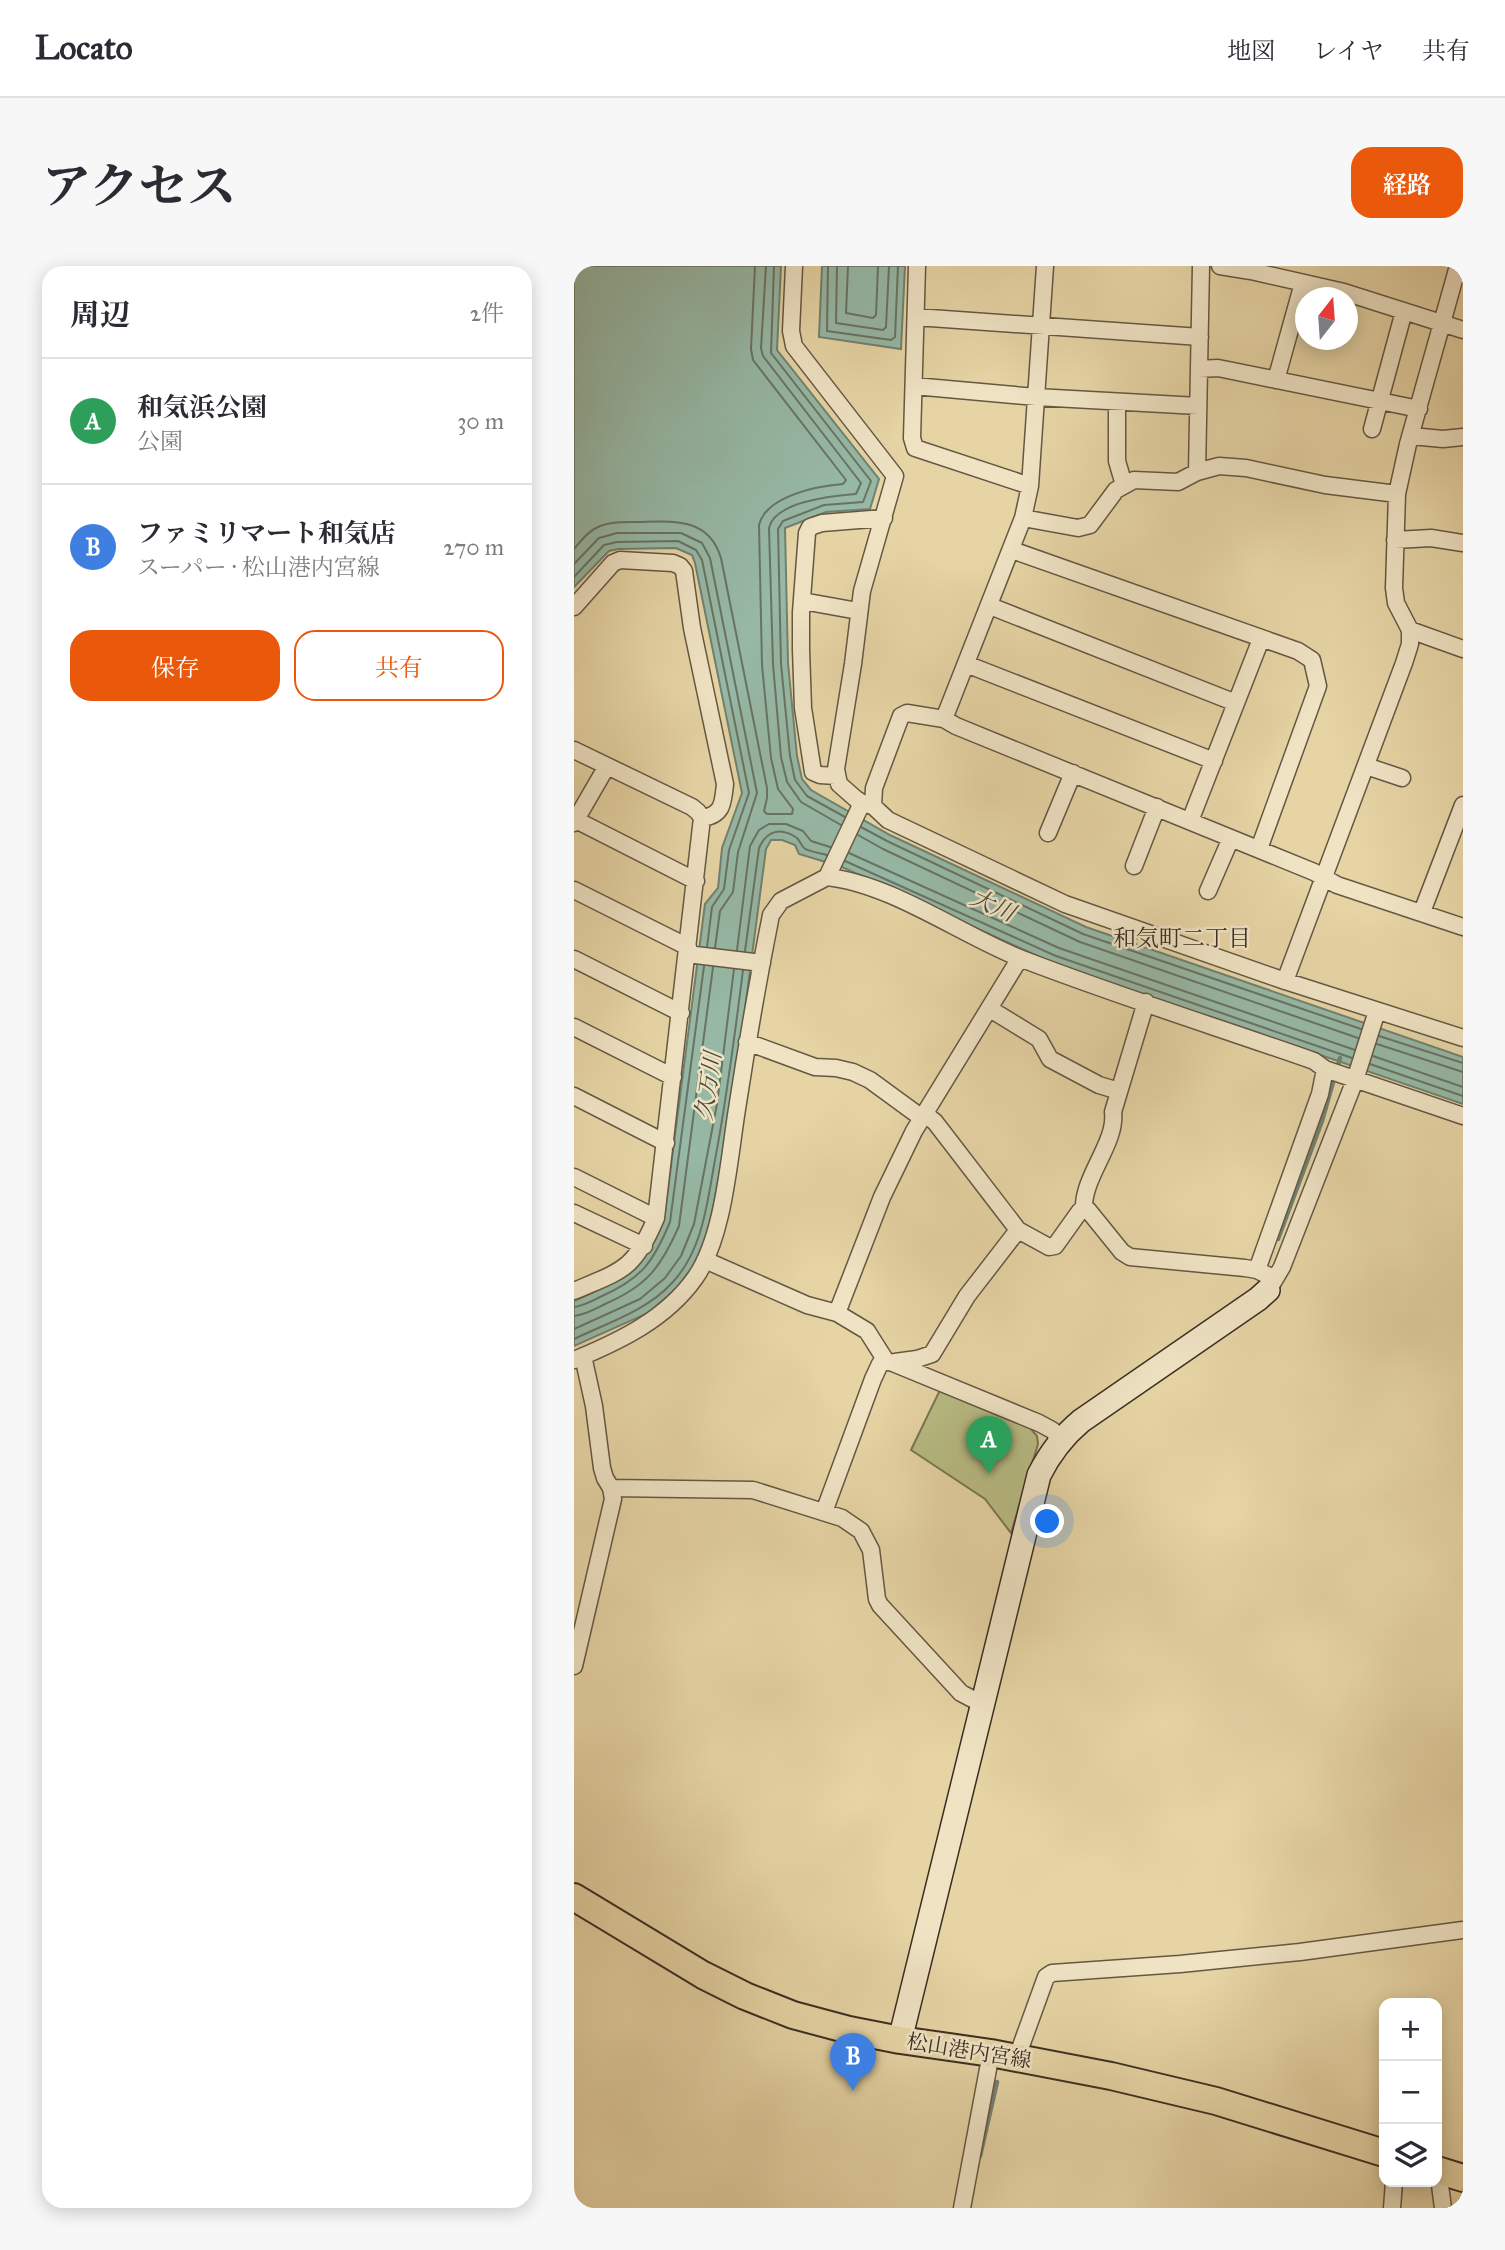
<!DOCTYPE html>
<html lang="ja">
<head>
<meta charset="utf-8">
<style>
  :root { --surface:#fff; --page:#f7f7f7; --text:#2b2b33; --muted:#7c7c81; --line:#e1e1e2; --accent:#ea580c }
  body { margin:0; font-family:"IM FELL Great Primer","Noto Serif JP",serif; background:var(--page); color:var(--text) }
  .controls { position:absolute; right:21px; bottom:21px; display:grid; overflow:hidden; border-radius:14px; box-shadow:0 4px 18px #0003 }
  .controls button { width:63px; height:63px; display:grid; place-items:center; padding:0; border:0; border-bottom:2px solid var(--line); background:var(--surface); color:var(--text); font:35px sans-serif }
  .compass { position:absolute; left:721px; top:21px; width:63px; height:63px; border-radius:50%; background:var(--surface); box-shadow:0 4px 18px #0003; rotate:17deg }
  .you { position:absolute; left:474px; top:1256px; width:24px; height:24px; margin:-18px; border:5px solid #fff; border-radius:50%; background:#1a73e8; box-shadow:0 0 0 10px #1a73e833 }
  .badge { display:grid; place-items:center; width:46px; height:46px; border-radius:50%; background:var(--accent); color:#fff; font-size:23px; font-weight:700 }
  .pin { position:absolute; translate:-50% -58px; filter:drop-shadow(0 2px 4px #0008) }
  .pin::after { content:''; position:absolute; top:37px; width:24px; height:21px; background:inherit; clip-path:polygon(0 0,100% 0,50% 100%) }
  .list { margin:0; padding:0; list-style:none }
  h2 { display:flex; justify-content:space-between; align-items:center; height:91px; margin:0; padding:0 28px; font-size:30px }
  h2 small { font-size:23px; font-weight:400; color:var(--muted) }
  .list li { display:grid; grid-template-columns:46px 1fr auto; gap:21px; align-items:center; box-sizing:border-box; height:126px; padding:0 28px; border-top:2px solid var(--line) }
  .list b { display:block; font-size:26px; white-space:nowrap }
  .list p { margin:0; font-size:23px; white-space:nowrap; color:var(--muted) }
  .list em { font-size:23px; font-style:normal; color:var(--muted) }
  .actions { display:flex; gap:14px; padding:21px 28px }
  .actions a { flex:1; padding:16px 0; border:2px solid var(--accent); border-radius:21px; text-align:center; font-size:24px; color:var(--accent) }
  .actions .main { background:var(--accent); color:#fff }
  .icon { flex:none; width:38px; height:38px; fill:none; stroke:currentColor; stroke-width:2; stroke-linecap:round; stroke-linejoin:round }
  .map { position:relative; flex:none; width:889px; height:1942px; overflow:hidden; border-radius:21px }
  header { display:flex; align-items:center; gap:42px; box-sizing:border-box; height:98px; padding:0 35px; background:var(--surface); border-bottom:2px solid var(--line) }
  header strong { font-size:33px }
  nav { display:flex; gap:38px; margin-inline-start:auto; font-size:24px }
  .intro { display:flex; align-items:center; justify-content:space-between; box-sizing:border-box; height:168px; padding:0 42px }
  h1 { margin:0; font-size:49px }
  .button { padding:18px 32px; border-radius:21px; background:var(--accent); color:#fff; font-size:24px; font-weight:700 }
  main { display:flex; gap:42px; padding:0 42px }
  aside { flex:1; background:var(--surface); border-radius:21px; box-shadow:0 4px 18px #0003 }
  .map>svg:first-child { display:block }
</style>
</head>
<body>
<header>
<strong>Locato</strong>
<nav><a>地図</a><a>レイヤ</a><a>共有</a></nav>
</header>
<div class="intro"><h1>アクセス</h1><a class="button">経路</a></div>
<main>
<aside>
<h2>周辺<small>2件</small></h2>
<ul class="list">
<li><span class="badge" style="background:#2e9e5b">A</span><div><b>和気浜公園</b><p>公園</p></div><em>30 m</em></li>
<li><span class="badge" style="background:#3f7fe0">B</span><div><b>ファミリマート和気店</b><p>スーパー · 松山港内宮線</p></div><em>270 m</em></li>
</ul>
<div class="actions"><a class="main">保存</a><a>共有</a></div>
</aside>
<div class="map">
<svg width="889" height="1942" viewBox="0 0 889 1942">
  <rect width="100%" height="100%" fill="#e6d4a5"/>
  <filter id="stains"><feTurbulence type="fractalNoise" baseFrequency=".00286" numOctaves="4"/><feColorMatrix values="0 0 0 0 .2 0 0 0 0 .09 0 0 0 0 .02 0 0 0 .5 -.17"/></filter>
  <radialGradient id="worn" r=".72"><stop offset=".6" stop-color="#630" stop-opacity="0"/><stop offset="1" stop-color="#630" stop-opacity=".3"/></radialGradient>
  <path fill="#b8bc84" stroke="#787553" stroke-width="2" d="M366,1124L456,1162L463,1170L464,1178L437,1267L411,1233L337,1184Z"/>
  <path fill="#96b8a5" stroke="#718171" stroke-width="2" d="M0,0H207L203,84L305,213L296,243L252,246L211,262L214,397L223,490L228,513L237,524L316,569L512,661L889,791V838L479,697L268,601L225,588L221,579L208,574H197L192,583L158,841L135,963L121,998L102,1023L74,1047L0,1080V1035C51,1012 66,1008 90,954L131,638L144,622L148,582L168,527L121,297L118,289L102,282L44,283L35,285L0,321Z
    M248,0H331L327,83L245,71Z"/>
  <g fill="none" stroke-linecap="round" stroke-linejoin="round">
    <path stroke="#687364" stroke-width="2" d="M192,0L187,82L189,90L287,217L282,228C260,230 201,235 195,262L199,398L207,491L213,516L227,536L267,559
      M200,0L197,87L297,215L289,236L250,239L209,255L204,263L207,398L216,490L221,514L233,530L271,551
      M254,0L253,65L317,74L321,71L324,0
      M263,0L262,57L309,64L312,61L315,0
      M274,0L272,47L299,52L302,49L304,0
      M0,283C7,275 14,265 24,261C37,255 52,256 67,256C101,255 135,252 147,292L193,522V532L190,545L193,548H218L219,543L204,523L197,492L188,399L185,259C192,230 243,220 269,218L272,214L179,94L177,83L181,0
      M0,298L25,272L43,267H107L128,277L136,292L183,527L164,586L159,626L146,645L141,682
      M0,311L30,279L43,276L104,275L122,284L128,294L175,527L155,584L150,623L138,641L133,681
      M287,561L313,575L509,668L787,763
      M284,569L309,583L506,676L784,772
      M275,587L485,682L781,784
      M271,595L482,690L778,792
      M163,684L176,580L185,564L195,558H212L229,565L237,575L256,581
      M171,685L185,582C193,564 207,561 223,572C226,575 227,579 230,582C235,586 247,587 253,589
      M805,770L889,797
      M803,778L889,806
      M799,790L889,821
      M796,798L889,830
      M0,1041C9,1040 18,1035 26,1031C67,1013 79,997 96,956L130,700
      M0,1050C11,1049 21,1043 31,1038C73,1020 87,1001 105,960L139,701
      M0,1063L66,1033L91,1012L107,990L120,958L143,838L160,703
      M0,1073C33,1057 72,1045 97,1018C129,985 133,937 141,894C153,831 161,768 169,704"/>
    <path stroke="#718171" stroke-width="4.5" d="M704,973L748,855L766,792
      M406,1890L423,1816"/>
    <defs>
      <path id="street" d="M220,0L217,65L220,80L321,210L288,325L279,398L262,503L265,518L282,533L288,537L299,540L314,554L491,638L711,715L889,772
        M343,0L338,172L341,182L456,220
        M646,0L677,5L770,26L889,64
        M884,0L834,178L823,228L820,322L822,337L836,364L889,383
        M342,51L626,71
        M625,103L644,102L845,143
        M702,114L729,17
        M340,120L462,131L624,140
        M543,136V195L550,219
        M798,163L830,45
        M837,170L869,173L889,171
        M623,206L645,200L672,202L751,219L823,228
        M449,252L456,220L471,0
        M821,274L857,272L889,277
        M438,284L724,385L738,394L744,420L685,583
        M234,336L284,345
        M416,340L662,437
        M0,341L39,297L46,294L99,297L106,300L110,305L118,362L151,518C149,537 149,549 128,552
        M392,398L640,495
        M370,453L382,460L740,606L763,619L889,661
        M0,484L118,541L124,546L128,552L82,952C60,1004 49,1004 0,1025
        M792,500L828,512
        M262,510L246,509L239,506L229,442L227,383V346L233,267L236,261L248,257L310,252
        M299,540L300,522L327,450L333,447L370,453L449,252L504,262L516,259L542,224L560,214L604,216L623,206L627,0
        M0,553L122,615
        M616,555L687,373
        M0,557L33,500
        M474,567L499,507
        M560,600L583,541
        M253,611C318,618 387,669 448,693C544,730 643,761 740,795L751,803L889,850
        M0,624L114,681
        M634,625L657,572
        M848,646L889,539
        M113,688L188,697
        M0,693L107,747
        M711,715L830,397L836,378V364
        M416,743L465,773L476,793L525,819L545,825
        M0,761L99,811
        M173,776L241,801L262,802L279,806L296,814L348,852
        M0,830L92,877
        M351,848L361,856L444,964L475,981L481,980L506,945L514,944L548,986L556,991L671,1002L683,1004L701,1013
        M0,911L82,952
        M510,944C508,911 543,877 539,846L572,736
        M0,947L70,980
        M131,994L233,1039L263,1047L293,1065L312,1095L319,1097L465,1157L478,1164L487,1173
        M683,1004L746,828L751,803
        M695,1023L708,1001L781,814L803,745
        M263,1047L308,931L340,865L446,692
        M0,1094C46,1075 92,1053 121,1012C150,971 155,892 163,843C173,778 184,714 197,649L207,635L253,611L288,537
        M321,1096L343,1093L358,1088L393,1030L444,964
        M37,1222L179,1224L268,1252L287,1265L297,1284L303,1333L306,1339L387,1427L408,1438
        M250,1246L299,1113L306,1098L312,1095
        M0,1400L39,1233L37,1222L31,1212L28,1202L20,1140L9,1090
        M443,1791L472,1711L478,1707L606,1698L726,1686L889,1664
        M864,1904L869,1942
        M388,1942L417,1787
        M818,1942L820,1916"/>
      <path id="secondary" d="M326,1774L465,1209C476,1187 488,1171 507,1155L684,1033L694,1024"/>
      <path id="primary" d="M0,1631L129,1709L171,1730L219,1749L275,1764L326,1774L417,1787L537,1810L642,1835L810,1887
        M863,1904L889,1912"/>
    </defs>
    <use href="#street" stroke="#645843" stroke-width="19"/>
    <use href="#secondary" stroke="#392e22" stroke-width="26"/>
    <use href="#primary" stroke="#392e22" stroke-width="30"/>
    <use href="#street" stroke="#efe3c4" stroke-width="16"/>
    <use href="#secondary" stroke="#efe3c4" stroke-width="23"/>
    <use href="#primary" stroke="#e6d4a5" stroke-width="26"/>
  </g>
  <g text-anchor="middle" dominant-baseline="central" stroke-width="5" stroke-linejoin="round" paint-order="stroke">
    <g font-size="21" fill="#392e22" stroke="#efe3c4">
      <text transform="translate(395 1785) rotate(9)">松山港内宮線</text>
    </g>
    <g font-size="23" font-style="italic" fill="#4c4a3c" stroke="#efe3c4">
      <text transform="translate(419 639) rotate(24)">大川</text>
      <text transform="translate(134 820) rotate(-82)">久万川</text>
    </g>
    <g font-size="23" fill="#392e22" stroke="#efe3c4">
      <text x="608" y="672">和気町二丁目</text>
    </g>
  </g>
  <rect width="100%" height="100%" filter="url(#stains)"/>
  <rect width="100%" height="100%" fill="url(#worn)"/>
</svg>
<div class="controls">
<button>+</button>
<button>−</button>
<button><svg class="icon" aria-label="layers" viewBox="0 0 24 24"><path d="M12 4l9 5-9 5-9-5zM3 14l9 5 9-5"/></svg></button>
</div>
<svg class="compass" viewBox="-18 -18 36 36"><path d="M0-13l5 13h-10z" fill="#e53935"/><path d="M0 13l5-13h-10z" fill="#7c7c81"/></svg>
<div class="you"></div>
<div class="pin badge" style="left:415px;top:1208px;background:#2e9e5b">A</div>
<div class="pin badge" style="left:279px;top:1825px;background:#3f7fe0">B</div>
</div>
</main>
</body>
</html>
